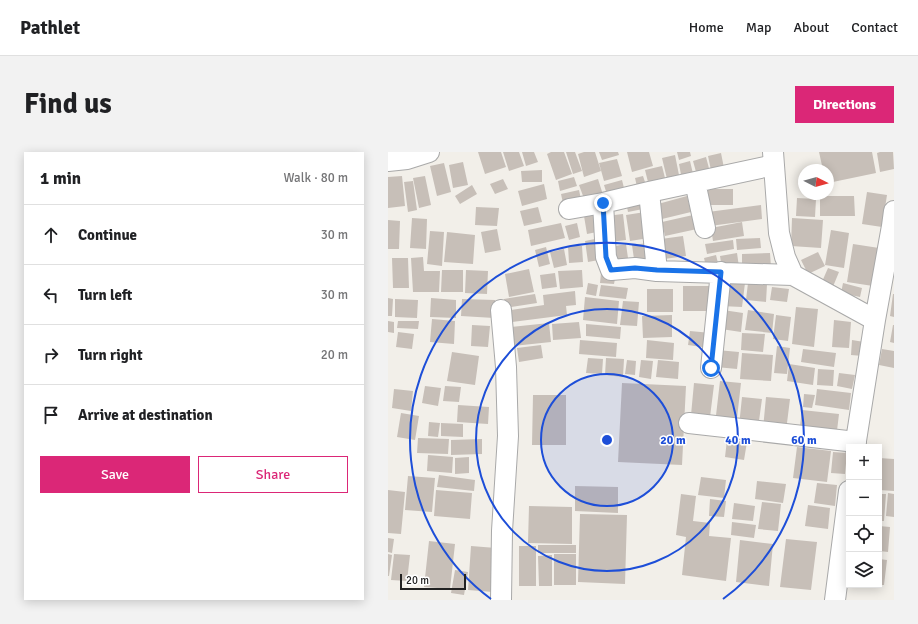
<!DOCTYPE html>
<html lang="en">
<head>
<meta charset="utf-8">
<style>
  :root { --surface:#fff; --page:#f2f2f2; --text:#202124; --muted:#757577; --line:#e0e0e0; --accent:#db2777 }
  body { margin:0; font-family:Signika,sans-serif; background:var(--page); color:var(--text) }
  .controls { position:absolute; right:12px; bottom:12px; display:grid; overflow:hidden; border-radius:0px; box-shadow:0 2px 10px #0003 }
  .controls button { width:36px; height:36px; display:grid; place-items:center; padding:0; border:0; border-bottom:1px solid var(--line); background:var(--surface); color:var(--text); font:20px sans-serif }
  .compass { position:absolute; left:410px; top:12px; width:36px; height:36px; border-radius:50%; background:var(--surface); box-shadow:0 2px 10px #0003; rotate:96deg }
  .scale { position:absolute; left:12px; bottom:10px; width:66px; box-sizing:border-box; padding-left:4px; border:2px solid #222; border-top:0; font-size:11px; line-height:14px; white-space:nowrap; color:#222; -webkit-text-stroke:3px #fff; paint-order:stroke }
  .stop { position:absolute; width:12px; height:12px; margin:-9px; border:3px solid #1a73e8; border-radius:50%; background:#fff }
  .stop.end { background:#1a73e8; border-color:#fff; box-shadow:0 1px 4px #0008 }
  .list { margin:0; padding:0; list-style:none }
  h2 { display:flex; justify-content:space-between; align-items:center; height:52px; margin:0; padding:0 16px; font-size:17px }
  h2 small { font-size:13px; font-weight:400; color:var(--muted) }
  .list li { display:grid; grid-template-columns:26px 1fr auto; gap:12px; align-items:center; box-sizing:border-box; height:60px; padding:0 16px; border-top:1px solid var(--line) }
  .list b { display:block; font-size:15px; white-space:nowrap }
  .list em { font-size:13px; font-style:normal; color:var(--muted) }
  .actions { display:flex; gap:8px; padding:12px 16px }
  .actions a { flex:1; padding:9px 0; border:1px solid var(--accent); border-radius:0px; text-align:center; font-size:14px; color:var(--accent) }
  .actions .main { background:var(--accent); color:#fff }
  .icon { flex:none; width:22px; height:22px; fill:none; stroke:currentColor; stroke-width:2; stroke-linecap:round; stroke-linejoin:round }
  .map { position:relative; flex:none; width:506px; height:448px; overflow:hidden; border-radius:0px }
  header { display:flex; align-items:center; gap:24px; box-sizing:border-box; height:56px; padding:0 20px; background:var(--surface); border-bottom:1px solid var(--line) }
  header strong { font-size:19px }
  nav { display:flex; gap:22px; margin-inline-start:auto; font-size:14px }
  .intro { display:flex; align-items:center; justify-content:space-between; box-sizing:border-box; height:96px; padding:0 24px }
  h1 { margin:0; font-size:28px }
  .button { padding:10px 18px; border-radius:0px; background:var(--accent); color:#fff; font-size:14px; font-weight:700 }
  main { display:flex; gap:24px; padding:0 24px }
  aside { flex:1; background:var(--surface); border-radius:0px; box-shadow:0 2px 10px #0003 }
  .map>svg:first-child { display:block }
</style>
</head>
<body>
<header>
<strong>Pathlet</strong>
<nav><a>Home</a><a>Map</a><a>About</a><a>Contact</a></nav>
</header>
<div class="intro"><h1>Find us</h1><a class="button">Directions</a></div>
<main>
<aside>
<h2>1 min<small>Walk · 80 m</small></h2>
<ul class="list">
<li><svg class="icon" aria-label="ahead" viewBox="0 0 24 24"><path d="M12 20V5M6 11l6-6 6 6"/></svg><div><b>Continue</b></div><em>30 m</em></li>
<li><svg class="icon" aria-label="left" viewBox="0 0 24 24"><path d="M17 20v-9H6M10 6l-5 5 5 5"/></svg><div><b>Turn left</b></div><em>30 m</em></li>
<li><svg class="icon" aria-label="right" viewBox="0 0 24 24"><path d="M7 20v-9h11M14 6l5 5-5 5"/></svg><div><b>Turn right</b></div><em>20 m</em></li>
<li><svg class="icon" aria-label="arrive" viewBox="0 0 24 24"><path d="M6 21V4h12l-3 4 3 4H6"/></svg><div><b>Arrive at destination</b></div></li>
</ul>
<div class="actions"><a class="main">Save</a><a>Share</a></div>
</aside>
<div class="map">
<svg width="506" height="448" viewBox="0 0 506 448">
  <rect width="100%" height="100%" fill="#f2efe9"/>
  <path fill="#c7bfb8" d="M90,0H113L118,15L97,22Z
    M115,0H131L136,14L121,19Z
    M134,0H146L150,10L138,14Z
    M163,0H176L184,22L168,28L159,2Z
    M178,0H187L194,19L185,22Z
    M196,0H207L213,19L196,25L190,2Z
    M211,0H230L231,3L214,8Z
    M239,0H261L265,14L244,20Z
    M289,0H302L303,4L291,8Z
    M431,0H484L488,21L440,31V18H435Z
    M492,0H505L506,17L492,20L489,1Z
    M333,1L337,21L324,23L320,4Z
    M287,3L292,28L280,31L274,6Z
    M318,5L323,24L310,27L305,9Z
    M229,7L234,24L216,29L211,11Z
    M302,9L306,26L294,28L291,12Z
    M75,10L80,33L65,36L61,13Z
    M56,11L63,40L49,44L42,14Z
    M274,14L279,34L262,38L257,18Z
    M154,18V30H134L133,19Z
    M14,24L17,54L0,56V25Z
    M37,24L43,53L31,56L25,26Z
    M255,24L259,36L250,39L247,26Z
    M186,25L189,34L172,39L170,29Z
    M115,27L120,37L107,42L102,32Z
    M210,27L216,46L198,52L191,33Z
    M234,28L238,44L221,49L216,33Z
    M25,29L29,58L20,60L16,30Z
    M156,32L159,47L134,54L130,39Z
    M84,33L89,42L72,52L67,44Z
    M319,37H345V53H319Z
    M191,38L194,52L176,56L173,42Z
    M479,40L499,43L494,75L474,72Z
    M299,44L303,60L274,67L270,52Z
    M432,44H466L467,64H432Z
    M409,46L428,47L427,65L408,64Z
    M253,47L255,57L240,60L238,50Z
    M373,53L374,67L322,74L320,60Z
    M88,55L111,56L109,74L87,73Z
    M150,55L154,70L136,74L132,59Z
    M257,60L261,86L242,89L238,63Z
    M211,61L214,79L199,82L196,64Z
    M235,62L238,88L222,90L218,64Z
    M305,63L309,77L277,84L274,70Z
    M24,66L39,67L38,97L22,96Z
    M404,66L435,68L433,96L403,94Z
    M0,68L12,69L11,97H0Z
    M354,70L356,84L325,89L323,76Z
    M173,71L177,86L143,94L140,78Z
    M189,71L192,85L181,88L177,74Z
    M109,77L113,98L97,101L93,80Z
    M443,78L461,81L456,116L437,113Z
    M42,79L56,80L54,114L39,112Z
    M59,80L87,83L85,112L56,110Z
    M295,84L298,104L276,107L273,87Z
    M212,86L216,107L200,110L197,89Z
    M372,86L373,96L349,98L348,87Z
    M345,88L346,97L319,102L317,92Z
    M260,91L262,112L247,114L244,93Z
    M238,92L241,113L225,116L222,95Z
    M465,92L491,96L485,134L459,130Z
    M180,94H194L195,110L181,111Z
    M158,95L162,112L151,115L147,98Z
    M176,97L179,113L166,116L162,100Z
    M430,100L437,114L420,122L413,108Z
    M349,101L351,115L334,117L332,104Z
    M382,101L383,115L354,117V102Z
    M328,103L331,115L319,119L316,106Z
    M35,105L36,119H52L51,140H25L23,106Z
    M4,106H20L21,136H5Z
    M440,116L451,120L444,137L433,132Z
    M141,117L146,140L121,145L117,122Z
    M54,118H75V140H53Z
    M78,118L100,119L99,142L77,141Z
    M194,118L195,135L172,137L170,119Z
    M167,121L169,135L154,137L152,123Z
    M213,121L228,122L226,132L212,131Z
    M335,129L357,131L354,155L333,154Z
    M200,131L210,133L208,144L198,142Z
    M360,131L379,132L378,150L358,148Z
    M455,131L474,136L472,145L453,141Z
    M213,133L240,136L238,147L211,144Z
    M295,134H324V159H295Z
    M384,135L401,137L399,150L382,148Z
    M259,137H285V160H259Z
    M187,139L188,153L178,154L179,163L124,170L123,158L156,153L155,143Z
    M147,142L149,151L117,156L116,147Z
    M505,142H506V165L502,164Z
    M197,145L231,149L229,172L195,168Z
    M0,146L5,147L4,164H0Z
    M43,146L68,148V166L42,165Z
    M7,147L30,148L29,166L7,165Z
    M74,147L107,148L106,166L73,164Z
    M235,149L251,150L249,174L232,173Z
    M408,155L430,157L426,195L404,192Z
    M335,158L355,161L353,180L333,177Z
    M360,158L386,162L384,181L357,178Z
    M284,163V185L255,186L254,164Z
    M388,163L403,165L400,189L385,187Z
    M44,167L67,169L66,192L42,190Z
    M446,168L463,170L461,196L444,195Z
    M0,169L6,170V181L0,180Z
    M10,169H31L30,177L9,176Z
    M191,170L193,186L165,188L164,172Z
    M161,171L163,190L125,194L123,175Z
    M198,172L233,175L232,187L198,184Z
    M84,173L102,174L100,195L83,194Z
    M505,173H506V191L502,190Z
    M302,179L323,181L321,196L300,193Z
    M10,180L26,182L24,197L8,195Z
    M354,181L377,182L375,200L353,198Z
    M192,188L229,191L228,205L191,202Z
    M259,188L286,191L285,208L258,206Z
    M464,188L476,190L475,204L463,203Z
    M153,193L155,206L131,210L129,196Z
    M389,194L402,196L399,222L386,221Z
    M415,197L448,201L446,215L413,210Z
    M494,197L506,199V216L491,213Z
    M329,198L351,200L349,217L328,215Z
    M64,200L91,204L87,233L59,229Z
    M354,201L385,203L383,229L352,227Z
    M200,206L215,207L214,222L198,221Z
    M218,206L236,207L235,225L217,223Z
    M239,208L248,209L247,223L237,222Z
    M253,208L265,209L263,227L251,225Z
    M270,208L291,210L290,227L268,225Z
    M401,212L427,216L425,233L399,229Z
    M430,217L446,218L445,234L429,233Z
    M451,221L467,223L464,237L449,234Z
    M332,229L353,231L348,275L327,272Z
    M234,231L298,234L294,313L230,310Z
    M306,231L326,233L322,265L303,263Z
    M37,234L53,236L50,254L34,251Z
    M57,234L73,235L71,250L55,249Z
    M6,237L25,239L23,259L4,256Z
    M429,237L463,241L461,258L427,253Z
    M416,242L427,243L424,256L415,255Z
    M145,243H178V293H144Z
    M354,245L374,247L370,276L351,274Z
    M378,245L402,247L398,279L375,277Z
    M70,253L101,255L100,272L69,270Z
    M414,258L451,262L448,287L411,282Z
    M13,261L31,264L27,288L9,285Z
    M41,270L52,271L50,285L40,284Z
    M53,271L75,272V285L53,284Z
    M30,286L61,287L60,302L29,301Z
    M94,287V302L63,303V288Z
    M339,288L359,290L356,308L337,305Z
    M409,295L443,299L439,330L405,326Z
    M445,300L459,301L457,322L443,321Z
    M40,303L65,305L64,321L39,319Z
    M81,305V321L67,322V306Z
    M491,306L506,307V339L491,338Z
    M51,323L87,328L86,339L49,335Z
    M20,324L47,326L44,360L17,358Z
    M313,325L338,328L336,346L310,343Z
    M369,329L398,332L395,351L367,347Z
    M429,331L449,333L447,354L426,351Z
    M187,334L230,335V361L187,359Z
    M0,338L17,340L13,382L0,381Z
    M48,338L84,341L82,367L46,364Z
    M500,341L506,342V365L498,364Z
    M293,342L308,344L305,369L322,371L321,384L343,386L338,429L294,423L298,385L288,383Z
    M491,342H498L496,369H491Z
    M322,347L338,349L336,365L321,364Z
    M374,350L393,352L390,379L370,377Z
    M346,351L367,354L365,369L344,367Z
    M420,353L442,356L440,377L417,374Z
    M141,354L184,355V392L140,391Z
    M192,362L239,363L237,432L190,430Z
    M344,370L368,373L366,386L343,383Z
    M491,374L502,375L500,400L491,399Z
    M0,386L6,387L4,401L0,400Z
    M398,387L429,390L423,438L392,435Z
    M352,388L385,392L381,434L348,430Z
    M41,389L67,392L62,437L36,435Z
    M150,393H188V401H150Z
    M83,394L108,396L105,440L80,438Z
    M131,394H148V434H131Z
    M0,402L4,403L1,424H0Z
    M6,402L22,403L19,429L3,428Z
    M166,402H188V433H166Z
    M164,403V434H151L150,404Z
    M491,407L499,408L496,433H491Z
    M67,418L80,420L76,443L63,441Z"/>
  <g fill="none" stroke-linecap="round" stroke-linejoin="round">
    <defs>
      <path id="minor" d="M385,0L391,81L397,105L405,123L487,168L467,295
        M0,9L19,7L41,0
        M307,30L317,76
        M261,40L269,119
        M215,51L218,105L223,118L247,116L269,119L405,123
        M181,57L215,51L261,40L386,13
        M113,158L118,215L120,284L114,379L113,448
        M487,168L504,74L506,59
        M323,216L333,120
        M301,271L468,290
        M447,448L461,339"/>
    </defs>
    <use href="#minor" stroke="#a9a9a9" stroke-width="22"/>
    <use href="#minor" stroke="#fff" stroke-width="20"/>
  </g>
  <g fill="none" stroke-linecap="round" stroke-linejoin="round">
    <path stroke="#1a73e8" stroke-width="5" d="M215,51L218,105L223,118L247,116L269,118L333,120L323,216"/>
  </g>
  <circle cx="219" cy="288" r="66" fill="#1d4ed8" fill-opacity=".12"/>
  <g fill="none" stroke="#1d4ed8" stroke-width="2">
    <circle cx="219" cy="288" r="66"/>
    <circle cx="219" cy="288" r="131"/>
    <path d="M103 447A197 197 0 1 1 335 447"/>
  </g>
  <circle cx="219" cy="288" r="6" fill="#1d4ed8" stroke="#fff" stroke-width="2"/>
  <g font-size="12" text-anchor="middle" font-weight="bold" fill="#1d4ed8" stroke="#fff" stroke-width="3" stroke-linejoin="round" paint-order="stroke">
    <text x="285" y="292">20 m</text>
    <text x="350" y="292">40 m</text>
    <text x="416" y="292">60 m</text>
  </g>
</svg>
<div class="controls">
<button>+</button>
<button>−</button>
<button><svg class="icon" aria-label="locate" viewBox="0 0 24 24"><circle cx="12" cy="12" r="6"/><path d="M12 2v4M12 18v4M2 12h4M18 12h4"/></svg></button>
<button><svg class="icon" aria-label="layers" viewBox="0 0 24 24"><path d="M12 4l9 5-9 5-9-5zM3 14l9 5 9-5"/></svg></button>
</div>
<svg class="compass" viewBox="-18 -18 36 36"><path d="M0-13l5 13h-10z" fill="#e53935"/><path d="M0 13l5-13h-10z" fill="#757577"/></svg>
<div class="scale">20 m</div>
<div class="stop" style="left:323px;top:216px"></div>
<div class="stop end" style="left:215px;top:51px"></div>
</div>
</main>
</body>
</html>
